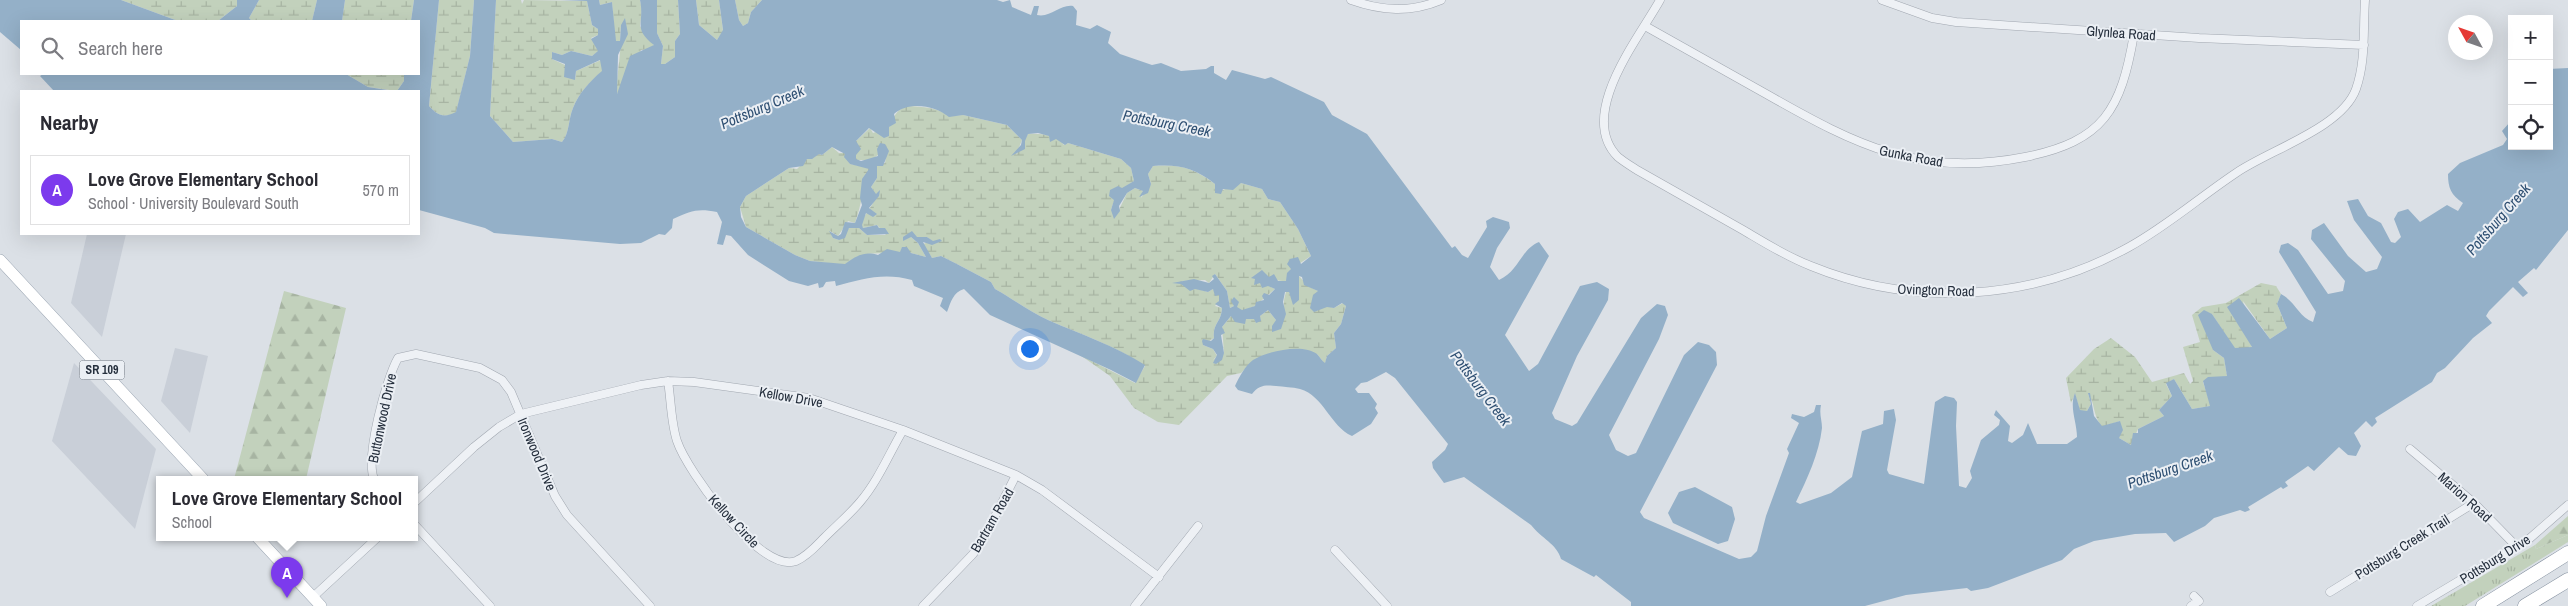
<!DOCTYPE html>
<html lang="en">
<head>
<meta charset="utf-8">
<style>
  :root { --surface:#fff; --page:#f7f7f7; --text:#2b2b33; --muted:#7c7c81; --line:#e1e1e2; --accent:#7c3aed }
  body { margin:0; font-family:"Archivo Narrow",sans-serif; background:var(--page); color:var(--text) }
  .controls { position:absolute; right:15px; top:15px; display:grid; overflow:hidden; border-radius:0px; box-shadow:0 5px 20px #0002 }
  .controls button { width:45px; height:45px; display:grid; place-items:center; padding:0; border:0; border-bottom:1px solid var(--line); background:var(--surface); color:var(--text); font:25px sans-serif }
  .compass { position:absolute; left:2448px; top:15px; width:45px; height:45px; border-radius:50%; background:var(--surface); box-shadow:0 5px 20px #0002; rotate:310deg }
  .you { position:absolute; left:1029px; top:348px; width:18px; height:18px; margin:-12px; border:4px solid #fff; border-radius:50%; background:#1a73e8; box-shadow:0 0 0 8px #1a73e833 }
  .badge { display:grid; place-items:center; width:32px; height:32px; border-radius:50%; background:var(--accent); color:#fff; font-size:16px; font-weight:700 }
  .pin { position:absolute; translate:-50% -41px; filter:drop-shadow(0 1px 2px #0008) }
  .pin::after { content:''; position:absolute; top:26px; width:18px; height:15px; background:inherit; clip-path:polygon(0 0,100% 0,50% 100%) }
  .popup { position:absolute; left:156px; top:476px; width:262px; height:65px; box-sizing:border-box; display:grid; place-content:center; border-radius:0px; background:var(--surface); filter:drop-shadow(0 1px 4px #0005); font-size:16px; white-space:nowrap; color:var(--muted) }
  .popup b { font-size:19px; color:var(--text) }
  .popup::after { content:''; position:absolute; left:50%; top:100%; margin-left:-10px; border:10px solid transparent; border-top-color:var(--surface) }
  .list { margin:0; padding:0; list-style:none }
  h2 { display:flex; justify-content:space-between; align-items:center; height:65px; margin:0; padding:0 20px; font-size:21px }
  h2 small { font-size:16px; font-weight:400; color:var(--muted) }
  .list li { display:grid; grid-template-columns:32px 1fr auto; gap:15px; align-items:center; box-sizing:border-box; height:70px; margin:0 10px 10px; padding:0 10px; border:1px solid var(--line); border-radius:0px }
  .list b { display:block; font-size:19px; white-space:nowrap }
  .list p { margin:0; font-size:16px; white-space:nowrap; color:var(--muted) }
  .list em { font-size:16px; font-style:normal; color:var(--muted) }
  .icon { flex:none; width:28px; height:28px; fill:none; stroke:currentColor; stroke-width:2; stroke-linecap:round; stroke-linejoin:round }
  .map { position:relative; flex:none; width:2568px; height:606px; overflow:hidden }
  .search { position:absolute; background:var(--surface); box-shadow:0 5px 20px #0002; left:20px; top:20px; width:400px; height:55px; display:flex; align-items:center; gap:12px; box-sizing:border-box; padding:0 18px; border-radius:0px; color:var(--muted); font-size:19px }
  .panel { position:absolute; background:var(--surface); box-shadow:0 5px 20px #0002; left:20px; top:90px; width:400px; height:145px; border-radius:0px }
  .map>svg:first-child { display:block }
</style>
</head>
<body>
<div class="map">
<svg width="2568" height="606" viewBox="0 0 2568 606">
  <defs>
    <pattern id="grass-tufts" width="24" height="20" patternUnits="userSpaceOnUse" patternTransform="scale(1.25)"><rect width="24" height="20" fill="#c2d1bc"/><path d="M3 7l-1-3M5 7V3M7 7l1-3M15 17l-1-3M17 17v-4M19 17l1-3" fill="none" stroke="#a7b4a2"/></pattern>
    <pattern id="forest-firs" width="22" height="20" patternUnits="userSpaceOnUse" patternTransform="scale(1.25)"><rect width="22" height="20" fill="#c2d1bc"/><path d="M5 1l3.5 6h-7zM16 11l3.5 6h-7z" fill="#a7b4a2"/></pattern>
    <pattern id="wetland-marsh" width="20" height="14" patternUnits="userSpaceOnUse" patternTransform="scale(1.25)"><rect width="20" height="14" fill="#c2d1bc"/><path d="M1 5h8M5 5V1M11 12h8M15 12V8" fill="none" stroke="#a7b4a2"/></pattern>
  </defs>
  <rect width="100%" height="100%" fill="#dbe0e6"/>
  <path fill="#c9cfd8" d="M87,234H126L102,337L71,303Z
    M175,348L208,356L190,433L161,401Z
    M74,363L156,449L135,529L52,441Z"/>
  <path fill="url(#grass-tufts)" d="M2568,535V542L2465,606H2431L2535,545L2536,549Z"/>
  <path fill="url(#forest-firs)" d="M284,291L346,308L306,479H234Z
    M2568,516V535L2536,549L2535,545Z"/>
  <path fill="url(#wetland-marsh)" d="M121,0H237V6L218,21H178Z
    M259,0H317L312,21H252L249,18Z
    M345,0H414L411,21H342Z
    M439,0H474L470,56L456,113C444,118 438,116 429,106Z
    M496,0H521L522,4L524,0L587,1L592,25L598,29V35L591,38L599,51L592,56L571,51L562,55L552,52V59L565,65L575,80L576,71L601,60L603,71C590,81 579,93 573,108C568,120 570,132 562,142L552,139L513,142L490,116Z
    M599,0H640L642,10L640,26L654,45L651,49L641,50L616,96C617,72 622,49 621,25L620,41H615L612,2L600,5Z
    M657,0H678L680,34L675,41V57L665,64H661L663,46L657,33Z
    M696,0H719L723,31L717,40L699,25Z
    M735,0H762L751,12L748,23L743,26L739,20Z
    M346,74H404V81L397,91L368,87Z
    M908,106C923,107 937,107 949,116L963,115L1007,125L1022,140L1016,155L1028,134C1040,133 1057,135 1064,145L1068,143L1121,159L1131,168L1134,181C1121,189 1115,196 1111,210L1117,214L1127,193L1135,188L1143,191L1141,198L1151,184L1148,174L1153,166C1180,164 1194,168 1215,184V193L1241,183L1262,189L1268,199L1280,202L1298,229L1311,256L1291,269L1287,281C1275,281 1268,278 1255,279L1275,289L1255,306L1242,311L1234,306L1230,308L1227,291L1215,274L1209,283L1205,280L1182,281L1181,284L1208,292L1213,289L1219,295V301L1215,306L1222,308C1222,321 1212,324 1214,338L1203,345L1213,349L1217,356L1213,360L1224,353L1222,327L1231,316L1255,319L1256,323L1260,316L1268,310L1276,320L1275,323L1281,326C1287,310 1281,307 1286,292H1289L1292,299L1299,276L1308,286L1318,291L1327,306L1334,308L1343,303L1346,306L1341,324L1334,333L1336,348L1327,356L1325,364L1317,354L1253,361L1241,373L1227,376L1179,425L1158,422L1134,408L1110,376L1080,355L1135,383L1145,366C1114,345 1082,335 1048,320C1030,312 1013,299 995,289L991,282L955,263L941,256L932,258L923,244L932,241L927,237H911L918,243L926,257L911,253L902,248L901,252C878,255 863,249 845,265L810,261L795,255L746,227L740,207L746,196L789,168L797,169L807,159L819,154L822,155L832,147L839,153H845L850,164L870,168C862,189 862,204 855,223L848,221L838,236L830,231L833,238L839,240L849,228H859L867,235H886L877,225L863,228L861,225C865,209 882,202 871,187L877,178V165L885,163L886,157L878,155L871,160H856V141L870,128L873,133L889,127C895,116 895,110 908,106Z
    M2261,283L2276,286L2281,294L2277,304L2287,328L2270,339L2243,301L2252,348H2234L2212,314L2213,350L2224,358L2227,376L2203,382L2211,406L2192,409L2174,379L2166,384L2172,396L2159,410L2164,416L2138,429L2131,445L2119,438L2120,421L2102,427C2092,413 2096,406 2088,393L2091,404L2087,411H2080L2075,394L2071,403L2066,378L2094,349L2111,338L2135,357L2152,382L2184,373L2190,384L2193,381L2183,347L2200,342L2192,315L2202,307L2226,303Z"/>
  <path fill="#94b0c8" d="M0,0H121L178,21H21V50L0,32Z
    M237,0H259L249,18L252,21H218L237,6Z
    M317,0H345L342,21H312Z
    M414,0H439L429,106C438,116 444,118 456,112L470,56L474,0H496L490,116L513,142L552,139L562,142C570,132 568,120 573,108C579,93 590,81 602,71L600,60L576,71L575,80L564,77L565,64L552,59V52L562,55L571,51L592,56L598,51L591,39L598,35V29L592,25L587,1L561,0H599L600,5L612,2L616,41H620L621,25L625,18L628,34L618,55L617,94L630,56L654,45C632,28 645,23 640,0H657V33L663,46L661,64H665L675,57V41L680,34L678,0H696L699,25L717,40L723,30L719,0H735L739,20L743,26L748,23L751,12L762,0H997L1003,2L1010,0L1012,7L1031,15L1034,6H1039L1037,15C1051,18 1060,4 1073,6L1077,11L1076,25L1090,29L1097,25L1111,32L1108,43L1120,54L1152,65L1161,63L1181,71L1206,69L1211,66H1214V73L1226,80L1232,70L1265,79L1271,77L1324,102L1332,115L1367,134L1452,248L1455,246L1462,255L1468,258L1487,227L1486,221L1493,217L1509,222L1510,228L1497,248L1490,267L1499,280C1519,271 1521,249 1539,242L1549,256L1505,335L1529,371L1538,364L1580,286L1597,282L1609,289L1608,300L1577,356L1552,413L1555,419L1572,426L1577,423L1641,318L1657,304L1665,306L1668,315L1659,339L1609,435L1616,450L1628,456L1636,453L1684,355L1698,342L1709,345L1716,352L1717,365L1640,512L1644,518L1739,559L1751,557L1757,551L1766,516L1789,453L1787,449L1799,423L1791,418L1792,414L1804,417L1814,412L1816,405H1821C1819,414 1822,420 1822,428C1819,454 1807,479 1796,502L1800,504L1831,493L1852,477L1862,431L1883,424L1884,411L1894,409L1896,420L1887,470L1889,474L1924,484L1935,402L1945,396L1954,398L1957,402L1956,426L1959,486L1966,488L1972,478L1970,471L1981,440L1999,425L2000,420L1994,415L1996,410L2010,426L2008,441L2012,443L2023,435L2028,423L2037,444H2067L2077,437C2077,422 2069,407 2075,393L2080,410L2087,411L2091,404L2088,393H2090L2094,416L2102,426L2120,421L2123,430L2119,438L2131,445L2133,433H2138V429L2164,416L2159,410L2172,396L2166,383L2174,379L2192,409L2210,406L2203,381L2208,377L2227,376L2224,358L2213,350L2198,315L2204,310L2212,314L2235,348L2252,347L2227,307L2239,298L2270,339L2287,328L2277,304L2281,294C2295,301 2299,317 2313,322L2316,312L2279,252L2281,245L2288,243L2298,250L2328,294L2343,291L2345,281L2311,239L2312,230L2324,223L2348,256L2366,272L2377,269L2382,257L2354,220L2347,201L2358,199L2368,216L2381,223L2391,242L2395,243L2401,237L2394,219L2398,212L2408,209L2420,222L2447,205L2458,211L2463,203C2451,195 2448,188 2448,174L2460,163L2503,145L2507,139L2502,131L2510,122L2512,123V146H2549V69L2568,68V230L2536,270L2534,268L2518,282L2528,293L2523,297L2513,287L2489,311L2486,316L2492,323L2473,338L2445,368L2437,373L2432,382L2375,418L2377,422L2372,427L2366,421L2354,433L2361,446L2356,456L2348,455L2339,447L2314,471L2308,466L2285,482L2288,486L2283,489L2281,487L2248,507L2250,510L2245,512L2240,510L2214,518L2205,526L2174,542L2166,533L2135,534L2094,541L2074,549L2062,560L1988,588L1971,591L1967,588L1906,595L1865,606H1631V602L1596,575L1594,577L1561,559C1557,544 1541,538 1531,525L1464,477L1444,483L1433,468L1432,462L1445,450L1448,444L1395,378L1386,372L1367,382L1361,383L1355,389L1358,393H1369L1377,404L1375,408L1378,413L1371,424L1352,436C1330,426 1324,396 1300,389C1292,387 1284,387 1276,386C1265,385 1259,385 1252,394L1238,390L1235,386C1239,377 1245,366 1253,360C1267,351 1303,343 1317,354C1320,357 1322,361 1325,363L1327,356L1336,348L1334,333L1341,324L1346,306L1342,303L1334,308L1327,307L1314,312L1310,308L1313,295L1318,291L1304,285L1302,277L1299,276V300L1293,305L1289,292H1285L1283,302L1286,314L1281,329L1272,332V326L1276,320L1268,310L1260,316L1261,321L1256,323L1254,319H1246L1245,324L1235,322L1231,316L1222,327L1225,333L1221,335L1224,353L1222,360L1216,364L1213,363L1217,355L1213,349L1203,345L1202,341L1203,339L1211,341L1214,338C1212,324 1222,321 1222,308L1215,304L1219,301V295L1215,296L1213,289L1208,292L1195,289L1190,291L1181,284L1172,283L1194,279L1209,283L1214,279L1212,276L1215,274L1227,291L1230,308L1234,306L1231,301L1234,297L1239,302L1237,307L1242,310L1255,306L1256,302L1264,300L1262,296L1264,293L1269,295L1275,289L1268,286L1262,288L1260,283L1254,285L1255,279L1251,278L1262,270L1269,277L1274,274L1278,281H1286L1287,273L1291,269L1287,264L1290,259L1298,257L1301,264L1311,256L1298,229L1280,202L1268,199L1262,189L1241,183L1233,190L1223,189L1221,194L1215,193V184C1195,168 1179,164 1153,166L1148,174L1151,184L1148,193L1139,197L1143,191L1135,188L1127,193L1119,206L1120,211L1114,219L1111,210L1114,200L1109,196L1110,190L1118,186L1122,188L1134,181L1131,168L1121,159L1068,143L1065,145L1056,139L1050,142L1049,136L1038,133L1028,134L1025,141V149L1011,156L1021,145L1022,140L1007,125L963,115L949,117C935,105 908,101 894,114L896,123L889,127V136L884,138L869,128L856,141L861,149L856,155V159L861,161L878,156L877,149L880,143L885,144L889,151L883,166H877V178L871,187L876,194L880,190L879,196L869,208L877,214L873,217L866,213L862,225L863,228L877,225L879,228H885L889,234L867,235L859,228H849L845,238L839,240L833,238L829,231L838,236L841,234L845,222L855,223L862,205L860,198L862,179L869,169L850,164L844,157L845,154L832,147L822,155L819,154L812,159H807L803,166L789,168L746,196L740,207L741,217L746,227L795,255L810,261L845,264C856,256 864,251 878,255L887,249L900,252L902,247H907L911,253L926,257L918,243L911,237L903,241V237L912,231L917,237H927L933,241L940,239L942,241L932,245L923,242L932,258L941,256L955,263L991,282L995,289C1013,299 1030,312 1048,320C1082,335 1114,345 1145,365L1136,383L1111,370L990,315L964,289C953,292 951,302 947,312L940,306L943,298L914,286L912,280C884,272 862,279 836,286L835,281L826,282L823,287L819,288L818,283L808,286L789,281L748,255L731,236L726,235L723,245L717,244L722,222L717,212C697,208 691,211 673,219L672,228L665,235L659,234L641,243L620,244L494,233L485,228L419,210V91H397L404,81V74H419V21H411Z
    M43,74H346L368,87L394,91H54L40,76Z
    M1695,487L1732,507L1735,519L1728,541L1718,544L1673,523L1668,513L1679,492Z"/>
  <g fill="none" stroke-linecap="round" stroke-linejoin="round">
    <defs>
      <path id="minor" d="M1351,0C1382,11 1410,13 1441,0
        M1660,0C1639,38 1576,115 1618,157C1624,162 1631,166 1637,170C1673,190 1708,210 1743,230C1765,243 1787,257 1811,266C1914,308 2032,301 2129,247C2167,226 2200,197 2236,173C2269,150 2342,128 2356,89C2366,61 2363,30 2365,0
        M1882,0L1932,18L1956,22L2199,38L2364,45
        M1645,26C1686,49 1727,72 1768,95C1856,145 1920,178 2025,157C2104,141 2121,110 2134,34
        M668,381C671,400 671,423 677,441C687,471 761,574 796,561C808,556 817,545 825,537C837,525 850,514 860,502C878,481 889,454 903,430
        M2410,449L2474,503L2517,547
        M374,479C365,457 386,379 398,358L416,354L480,368L502,380L511,392L555,496L567,515L650,606
        M414,503L474,447L499,427L521,414L641,385L668,381L694,382L809,398L903,430L1016,475L1042,490L1159,577
        M414,524L490,606
        M1335,550L1387,606
        M2330,592L2474,503
        M313,597L378,537
        M923,606L973,554L984,538L1016,475
        M1135,606L1198,526
        M2191,606L2199,601L2194,596
        M2417,606L2529,539L2568,505"/>
      <path id="primary" d="M0,260L203,479
        M257,537L321,606"/>
      <path id="motorway" d="M2483,606L2568,553
        M2525,606L2568,580"/>
    </defs>
    <use href="#minor" stroke="#a1a7b0" stroke-width="9"/>
    <use href="#primary" stroke="#9aa5b2" stroke-width="12"/>
    <use href="#motorway" stroke="#828e9d" stroke-width="15"/>
    <use href="#minor" stroke="#eef1f5" stroke-width="8"/>
    <use href="#primary" stroke="#fff" stroke-width="11"/>
    <use href="#motorway" stroke="#fff" stroke-width="14"/>
  </g>
  <g text-anchor="middle" dominant-baseline="central" stroke-width="4" stroke-linejoin="round" paint-order="stroke">
    <rect fill="#ebeff4" stroke="#606974" stroke-width="1" x="79.5" y="360.5" width="45" height="19" rx="4"/>
    <g font-size="12" font-weight="bold" fill="#252f3d">
      <text x="102" y="370">SR 109</text>
    </g>
    <g font-size="14" fill="#252f3d" stroke="#ebeff4">
      <text transform="translate(2121 33) rotate(4)">Glynlea Road</text>
      <text transform="translate(1911 156) rotate(11)">Gunka Road</text>
      <text transform="translate(1936 290) rotate(2)">Ovington Road</text>
      <text transform="translate(791 397) rotate(10)">Kellow Drive</text>
      <text transform="translate(382 418) rotate(-78)">Buttonwood Drive</text>
      <text transform="translate(537 454) rotate(67)">Ironwood Drive</text>
      <text transform="translate(2465 497) rotate(42)">Marion Road</text>
      <text transform="translate(992 520) rotate(-60)">Bartram Road</text>
      <text transform="translate(734 521) rotate(47)">Kellow Circle</text>
      <text transform="translate(2402 547) rotate(-32)">Pottsburg Creek Trail</text>
      <text transform="translate(2495 559) rotate(-32)">Pottsburg Drive</text>
    </g>
    <g font-size="15" font-style="italic" fill="#2e4f72" stroke="#ebeff4">
      <text transform="translate(762 107) rotate(-23)">Pottsburg Creek</text>
      <text transform="translate(1167 123) rotate(11)">Pottsburg Creek</text>
      <text transform="translate(2498 219) rotate(-49)">Pottsburg Creek</text>
      <text transform="translate(1481 388) rotate(53)">Pottsburg Creek</text>
      <text transform="translate(2170 469) rotate(-19)">Pottsburg Creek</text>
    </g>
  </g>
</svg>
<div class="controls">
<button>+</button>
<button>−</button>
<button><svg class="icon" aria-label="locate" viewBox="0 0 24 24"><circle cx="12" cy="12" r="6"/><path d="M12 2v4M12 18v4M2 12h4M18 12h4"/></svg></button>
</div>
<svg class="compass" viewBox="-18 -18 36 36"><path d="M0-13l5 13h-10z" fill="#e53935"/><path d="M0 13l5-13h-10z" fill="#7c7c81"/></svg>
<div class="you"></div>
<div class="pin badge" style="left:287px;top:598px">A</div>
<div class="popup"><b>Love Grove Elementary School</b>School</div>
<div class="search"><svg class="icon" aria-label="search" viewBox="0 0 24 24"><circle cx="10" cy="10" r="6"/><path d="M15 15l6 6"/></svg>Search here</div>
<section class="panel">
<h2>Nearby<small></small></h2>
<ul class="list">
<li><span class="badge">A</span><div><b>Love Grove Elementary School</b><p>School · University Boulevard South</p></div><em>570 m</em></li>
</ul>
</section>
</div>
</body>
</html>
